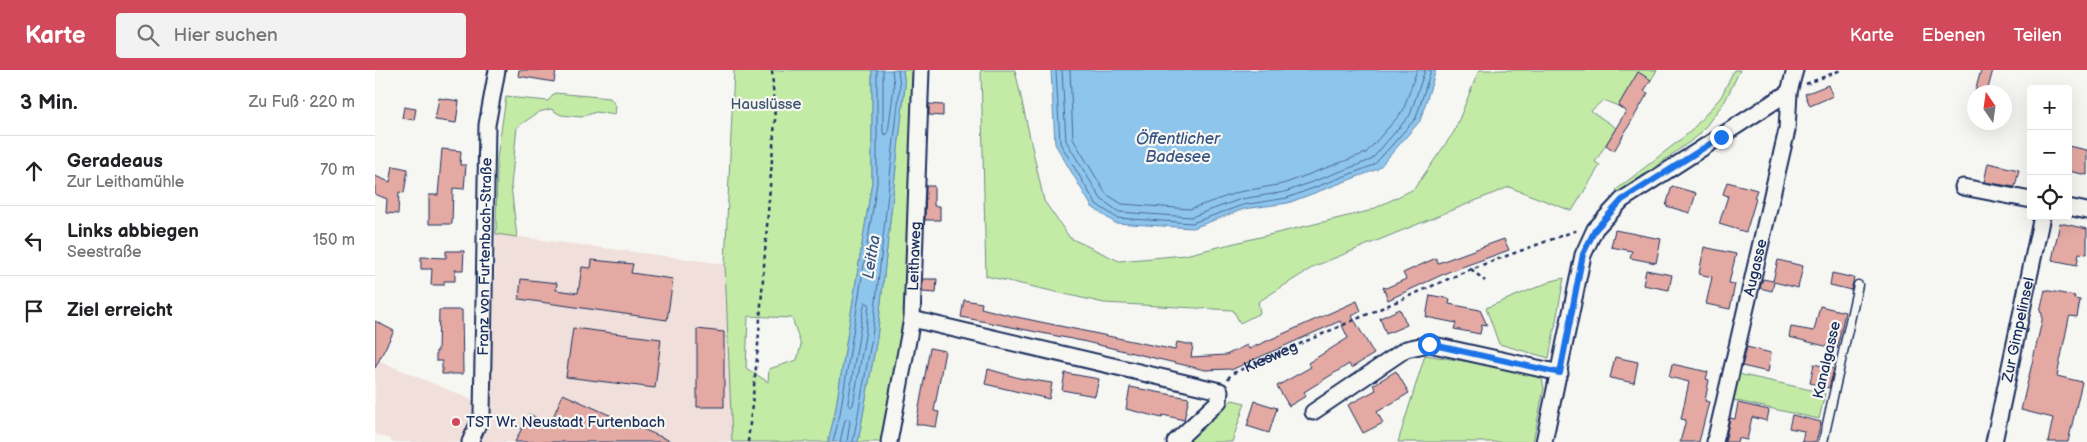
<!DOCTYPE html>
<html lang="de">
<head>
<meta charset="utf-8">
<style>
  :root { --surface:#fff; --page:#f2f2f2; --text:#202124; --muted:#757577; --line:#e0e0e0; --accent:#d1495b }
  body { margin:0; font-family:"Balsamiq Sans",sans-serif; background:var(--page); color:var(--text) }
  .controls { position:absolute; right:15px; top:15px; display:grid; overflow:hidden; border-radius:5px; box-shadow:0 5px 20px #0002 }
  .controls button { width:45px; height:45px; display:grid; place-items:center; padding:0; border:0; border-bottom:1px solid var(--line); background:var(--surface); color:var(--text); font:25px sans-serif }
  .compass { position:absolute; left:1592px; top:15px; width:45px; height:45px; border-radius:50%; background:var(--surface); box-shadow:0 5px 20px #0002; rotate:347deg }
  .stop { position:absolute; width:15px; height:15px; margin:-11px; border:4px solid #1a73e8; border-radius:50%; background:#fff }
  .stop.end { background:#1a73e8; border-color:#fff; box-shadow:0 1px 5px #0008 }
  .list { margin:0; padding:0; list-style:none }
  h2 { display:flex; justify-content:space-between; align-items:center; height:65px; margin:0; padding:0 20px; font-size:21px }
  h2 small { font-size:16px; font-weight:400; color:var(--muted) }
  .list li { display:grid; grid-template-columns:32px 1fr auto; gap:15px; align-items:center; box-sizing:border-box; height:70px; padding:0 20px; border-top:1px solid var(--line) }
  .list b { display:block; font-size:19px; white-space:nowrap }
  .list p { margin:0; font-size:16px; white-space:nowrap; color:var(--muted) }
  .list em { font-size:16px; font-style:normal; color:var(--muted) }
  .icon { flex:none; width:28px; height:28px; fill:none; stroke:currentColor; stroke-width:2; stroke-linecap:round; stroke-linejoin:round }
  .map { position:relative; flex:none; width:1712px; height:372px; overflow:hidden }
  header { display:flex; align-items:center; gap:30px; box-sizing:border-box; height:70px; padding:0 25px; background:var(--accent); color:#fff }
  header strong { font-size:24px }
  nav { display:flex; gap:28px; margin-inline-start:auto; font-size:18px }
  .search { width:350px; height:45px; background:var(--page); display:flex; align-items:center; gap:12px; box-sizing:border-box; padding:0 18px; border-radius:5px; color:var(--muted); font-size:19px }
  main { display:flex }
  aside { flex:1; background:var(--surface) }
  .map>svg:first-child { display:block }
</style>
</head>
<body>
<header>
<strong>Karte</strong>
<div class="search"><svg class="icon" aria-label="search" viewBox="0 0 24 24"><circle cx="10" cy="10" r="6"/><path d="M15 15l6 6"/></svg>Hier suchen</div>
<nav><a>Karte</a><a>Ebenen</a><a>Teilen</a></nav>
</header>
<main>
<aside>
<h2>3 Min.<small>Zu Fuß · 220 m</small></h2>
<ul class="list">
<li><svg class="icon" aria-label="ahead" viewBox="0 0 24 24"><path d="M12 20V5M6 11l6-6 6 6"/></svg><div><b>Geradeaus</b><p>Zur Leithamühle</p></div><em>70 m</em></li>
<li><svg class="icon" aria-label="left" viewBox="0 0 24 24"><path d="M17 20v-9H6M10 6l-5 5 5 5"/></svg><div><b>Links abbiegen</b><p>Seestraße</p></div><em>150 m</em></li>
<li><svg class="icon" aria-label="arrive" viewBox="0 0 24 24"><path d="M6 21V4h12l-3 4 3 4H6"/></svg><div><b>Ziel erreicht</b></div></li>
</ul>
</aside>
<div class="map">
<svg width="1712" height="372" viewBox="0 0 1712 372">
  <rect width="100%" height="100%" fill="#f6f6f2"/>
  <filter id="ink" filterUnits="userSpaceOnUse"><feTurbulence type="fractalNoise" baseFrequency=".02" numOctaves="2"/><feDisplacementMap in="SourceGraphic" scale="10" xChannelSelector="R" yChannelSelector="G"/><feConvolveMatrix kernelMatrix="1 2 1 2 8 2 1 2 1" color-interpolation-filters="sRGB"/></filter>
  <g filter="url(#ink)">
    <path fill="#f0dfda" d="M121,164L350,194L357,372H16V369L0,364V289L116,338Z"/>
    <path fill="#c4eba6" stroke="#708d82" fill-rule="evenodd" d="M359,0H497V112L460,343L453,372H357L350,194ZM373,246L417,248L426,275L422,290L394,299L393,312L371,298Z
      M528,0H538L528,270L509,372H483L502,268L530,16Z
      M606,0H640L669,131L695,168L744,191L810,185L994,141L1039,119L1079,62L1104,0H1282L1276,10L1263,3L1243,36L1228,30L1216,41L1241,58L1220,92L1225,95L1197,141L1134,117L940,196L883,232L885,243L865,253L858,240L729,233L611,206Z
      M1359,0H1365L1350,31L1324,65L1244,123L1241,120L1315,62L1346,27Z
      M180,23L235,28L241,36L240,45L221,42L206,47L186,45L176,39L164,42L142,57L136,116L142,167L121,164L122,88L131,27L173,31Z
      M1189,208L1174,288L1124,274L1111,238L1177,211Z
      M1050,285L1166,303L1169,318L1158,372H1023Z
      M1363,304L1450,323L1444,349L1357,330Z
      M857,330L870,333L857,372H811Z"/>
    <path fill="#8ec5ec" stroke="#6089b3" d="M497,0H528L530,16L502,268L483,372H453L460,343L497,112Z
      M676,0H1061L1045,51L1003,99L913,133L869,139L818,158L740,153L717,137L680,74Z"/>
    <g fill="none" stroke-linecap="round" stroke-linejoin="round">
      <path stroke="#496b97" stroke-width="1" d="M508,0V63L511,65L513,63L519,16L517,0
        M681,0L685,73L721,134L742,148L817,153L868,135L912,128L999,95L1041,48L1056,0
        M687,0L691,71L726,129L744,142L816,147L866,129L910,122L996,90L1035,45L1050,0
        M695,0L698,69L731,124L747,134L815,139L864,122L908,114L991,83L1028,41L1042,0
        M490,232L494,234L490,266L478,335L475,337L473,334Z
        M458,372L465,344L502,113V0
        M465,372L470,350L473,348L475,351L472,372
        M478,372L497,267L525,16L523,0"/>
    </g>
    <path fill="#e3a9a2" stroke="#1b2f5e" d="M144,0H181L179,12L143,6Z
      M1606,0H1618L1612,22H1600Z
      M1263,2L1276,10L1269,21L1273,23L1239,81L1231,75L1251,41L1243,36Z
      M1453,15L1458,26L1435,36L1430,24Z
      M64,28L84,31L81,53L60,50Z
      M554,34L568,35V46L554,45Z
      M29,37L41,39L39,50L27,48Z
      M1693,76L1712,80V105L1693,101Z
      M67,79L86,81L85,95H91L89,119L78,118L77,154H54V125H63Z
      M1613,93L1644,100L1640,117L1609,112Z
      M18,96L33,99L29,123L24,122L23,144L11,143L12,129L0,124V106L15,112Z
      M1352,112L1382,120L1379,128L1381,129L1371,162L1344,154L1353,126L1348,124Z
      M551,116H559V136H565V150H550Z
      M1297,116L1321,123L1315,143L1291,136Z
      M1685,153L1712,159V184L1704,183L1702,195L1677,190Z
      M1240,160L1286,169L1281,193L1255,188L1257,181L1236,177Z
      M1129,169L1134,180L1073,202L1013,230L1008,217L1011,218L1031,209L1028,203L1061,188L1063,193Z
      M1329,177L1361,184L1354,213L1360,214L1355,239L1331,234L1337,207L1324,204Z
      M71,181H89L88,200H80V211H69V215H56L57,199H46V187L71,188Z
      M217,190L258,194L256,203L298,209L292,250L144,229L146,209L182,213L181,220L203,223L207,197L216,198Z
      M1403,190L1428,196L1423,218L1399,212L1397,221L1385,218L1388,209L1398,211Z
      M1271,200L1297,205L1294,220L1268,215Z
      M1457,203L1479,208L1476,220L1455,215Z
      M548,209H562L561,223L547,222Z
      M1670,220L1700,226L1699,229L1705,230L1702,247L1695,246L1694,248L1682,306L1707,312L1693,372H1673L1678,348L1646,340L1667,251V243L1665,242Z
      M1055,225L1075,229L1074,234L1105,240L1112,255L1107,254L1105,264L1079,259L1081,253L1051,247Z
      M589,230L607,233L606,238L637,246L800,280L802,272L818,275L816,287L851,285L872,275L874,279L982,231L986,241L977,246L999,284L976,298L974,294L929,322L931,326L914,336L902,316L936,297L933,293L973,268L965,251L856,300L855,299L830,300L707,271L586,247Z
      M1445,236L1470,242L1462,279L1414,267L1416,257L1439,261Z
      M1025,239L1032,255L1011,264L1005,248Z
      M64,240H87L88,304H67V291H61V281H63Z
      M0,251L19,261L0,298Z
      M198,258L286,269L280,318L191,307Z
      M322,259L349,262V337H322Z
      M1372,277L1396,283L1393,302L1367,296Z
      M555,278L570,281L559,341L564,342L561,357L541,354Z
      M1240,287L1263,292L1259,313L1235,308Z
      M1297,294L1333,302L1331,309L1334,310L1330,331L1334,332L1324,372H1305L1311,350L1306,349L1314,312L1294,307Z
      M1439,294L1459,299L1454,318L1435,313Z
      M613,299L644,308L677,313L674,329L610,314Z
      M1021,301L1034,323L1002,342L1008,353L988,363L973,335L1001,320L998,315Z
      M690,303L724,309L720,326L687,320Z
      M755,317L814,328L809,350L788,345L787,348L751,339Z
      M188,324L230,343L298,372H140L154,344L175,354Z
      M880,331L902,338L894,363L872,356Z
      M1363,333L1394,340L1392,351L1377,347L1372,370L1363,368L1362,372H1350L1355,348L1360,349Z
      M1417,345L1446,352L1441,372H1427L1429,361L1414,358Z"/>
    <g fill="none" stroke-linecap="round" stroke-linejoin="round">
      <defs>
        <path id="lane" d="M1448,372L1483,215"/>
        <g id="street">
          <path d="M1588,117L1656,130"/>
          <path d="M1693,137L1712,141"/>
          <path d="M537,249L845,321L844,331L800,372"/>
          <path d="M938,342L1031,279L1054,274L1185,303"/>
          <path id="s2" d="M95,372L107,345L112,55L122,0"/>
          <path id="s3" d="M514,372L537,249L546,0"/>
          <path d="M1169,372L1208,185L1220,159L1247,130L1414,22"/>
          <path id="s4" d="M1340,372L1412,60L1414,22L1420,0"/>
          <path id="s5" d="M1619,372L1667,146"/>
        </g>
      </defs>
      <use href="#lane" stroke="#1b2f5e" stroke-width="11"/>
      <use href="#street" stroke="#1b2f5e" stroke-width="19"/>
      <g stroke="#1b2f5e" stroke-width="2.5" stroke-dasharray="4 4" stroke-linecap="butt">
        <path d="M1431,14L1466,0"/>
        <path d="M1096,199L1110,211"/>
        <path id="s1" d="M853,309L856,304L1096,199L1205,159"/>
        <path d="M373,372L382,288L400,50L397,0"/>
      </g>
      <use href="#lane" stroke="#f6f6f2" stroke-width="8"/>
      <use href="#street" stroke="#f6f6f2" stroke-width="15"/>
    </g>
  </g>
  <g fill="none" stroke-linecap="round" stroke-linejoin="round" filter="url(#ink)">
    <path stroke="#1a73e8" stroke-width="6" d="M1054,274L1185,303L1208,184L1220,160L1247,130L1346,67"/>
  </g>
  <circle fill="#d1495b" stroke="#f6f6f2" stroke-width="2" cx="81" cy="352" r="5"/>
  <g text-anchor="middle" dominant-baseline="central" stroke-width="4.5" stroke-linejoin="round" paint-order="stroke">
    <g font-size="15" fill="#3d556c" stroke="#f6f6f2">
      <text x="391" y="34">Hauslüsse</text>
    </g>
    <g font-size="15" fill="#1b2f5e" stroke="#f6f6f2">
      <text stroke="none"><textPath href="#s2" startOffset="188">Franz von Furtenbach-Straße</textPath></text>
      <text stroke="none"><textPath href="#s3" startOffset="188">Leithaweg</textPath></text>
      <text stroke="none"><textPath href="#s4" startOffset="179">Augasse</textPath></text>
      <text stroke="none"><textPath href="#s5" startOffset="115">Zur Gimpelinsel</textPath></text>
      <text stroke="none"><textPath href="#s1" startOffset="49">Kiesweg</textPath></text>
      <text transform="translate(1452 290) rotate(-77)">Kanalgasse</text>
    </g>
    <g font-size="15" fill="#1b2f5e" stroke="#f6f6f2" text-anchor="start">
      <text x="91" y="352">TST Wr. Neustadt Furtenbach</text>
    </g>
    <g font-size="16" font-style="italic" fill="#385482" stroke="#f6f6f2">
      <text x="803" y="69">Öffentlicher<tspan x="803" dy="18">Badesee</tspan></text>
      <text transform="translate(497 187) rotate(-81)">Leitha</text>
    </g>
  </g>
</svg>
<div class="controls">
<button>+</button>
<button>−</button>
<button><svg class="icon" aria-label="locate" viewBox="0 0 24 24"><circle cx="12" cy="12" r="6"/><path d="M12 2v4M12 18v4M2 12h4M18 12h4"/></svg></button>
</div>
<svg class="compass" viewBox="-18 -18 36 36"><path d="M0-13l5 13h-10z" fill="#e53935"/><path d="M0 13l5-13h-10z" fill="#757577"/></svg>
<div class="stop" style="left:1054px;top:274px"></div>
<div class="stop end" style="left:1346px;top:67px"></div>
</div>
</main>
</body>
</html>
